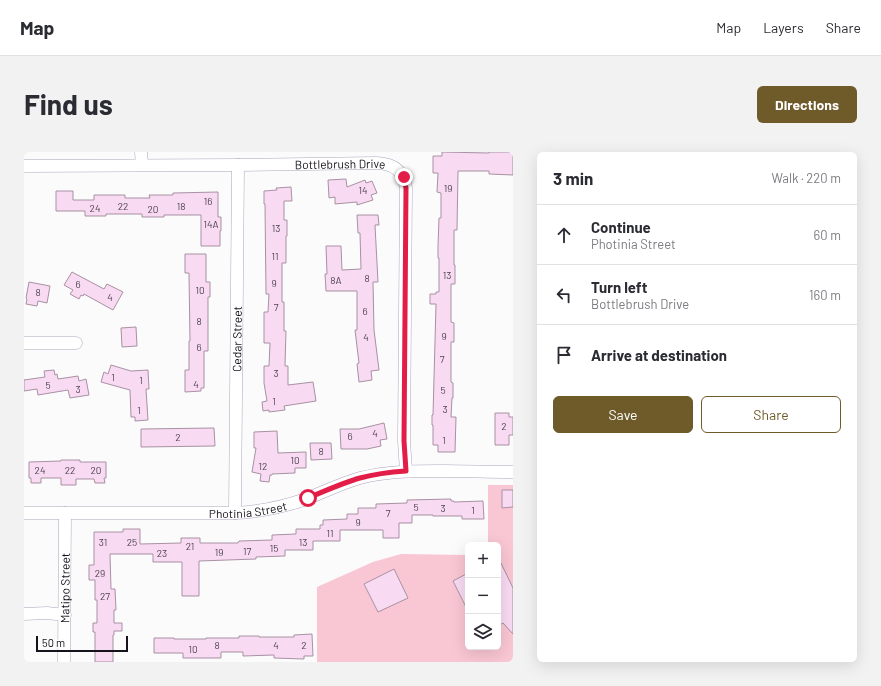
<!DOCTYPE html>
<html lang="en">
<head>
<meta charset="utf-8">
<style>
  :root { --surface:#fff; --page:#f2f2f3; --text:#2b2b33; --muted:#7c7c81; --line:#e1e1e2; --accent:#6f5b2a }
  body { margin:0; font-family:Barlow,sans-serif; background:var(--page); color:var(--text) }
  .controls { position:absolute; right:12px; bottom:12px; display:grid; overflow:hidden; border-radius:6px; box-shadow:0 4px 16px #0002 }
  .controls button { width:36px; height:36px; display:grid; place-items:center; padding:0; border:0; border-bottom:1px solid var(--line); background:var(--surface); color:var(--text); font:20px sans-serif }
  .scale { position:absolute; left:12px; bottom:10px; width:92px; box-sizing:border-box; padding-left:4px; border:2px solid #16121b; border-top:0; font-size:11px; line-height:14px; white-space:nowrap; color:#16121b; -webkit-text-stroke:3px #fbfbfb; paint-order:stroke }
  .stop { position:absolute; width:12px; height:12px; margin:-9px; border:3px solid #e11d48; border-radius:50%; background:#fff }
  .stop.end { background:#e11d48; border-color:#fff; box-shadow:0 1px 4px #0008 }
  .list { margin:0; padding:0; list-style:none }
  h2 { display:flex; justify-content:space-between; align-items:center; height:52px; margin:0; padding:0 16px; font-size:17px }
  h2 small { font-size:13px; font-weight:400; color:var(--muted) }
  .list li { display:grid; grid-template-columns:26px 1fr auto; gap:12px; align-items:center; box-sizing:border-box; height:60px; padding:0 16px; border-top:1px solid var(--line) }
  .list b { display:block; font-size:15px; white-space:nowrap }
  .list p { margin:0; font-size:13px; white-space:nowrap; color:var(--muted) }
  .list em { font-size:13px; font-style:normal; color:var(--muted) }
  .actions { display:flex; gap:8px; padding:12px 16px }
  .actions a { flex:1; padding:9px 0; border:1px solid var(--accent); border-radius:6px; text-align:center; font-size:14px; color:var(--accent) }
  .actions .main { background:var(--accent); color:#fff }
  .icon { flex:none; width:22px; height:22px; fill:none; stroke:currentColor; stroke-width:2; stroke-linecap:round; stroke-linejoin:round }
  .map { position:relative; flex:none; width:489px; height:510px; overflow:hidden; border-radius:6px }
  header { display:flex; align-items:center; gap:24px; box-sizing:border-box; height:56px; padding:0 20px; background:var(--surface); border-bottom:1px solid var(--line) }
  header strong { font-size:19px }
  nav { display:flex; gap:22px; margin-inline-start:auto; font-size:14px }
  .intro { display:flex; align-items:center; justify-content:space-between; box-sizing:border-box; height:96px; padding:0 24px }
  h1 { margin:0; font-size:28px }
  .button { padding:10px 18px; border-radius:6px; background:var(--accent); color:#fff; font-size:14px; font-weight:700 }
  main { display:flex; gap:24px; padding:0 24px }
  aside { flex:1; background:var(--surface); border-radius:6px; box-shadow:0 4px 16px #0002 }
  .map>svg:first-child { display:block }
</style>
</head>
<body>
<header>
<strong>Map</strong>
<nav><a>Map</a><a>Layers</a><a>Share</a></nav>
</header>
<div class="intro"><h1>Find us</h1><a class="button">Directions</a></div>
<main>
<div class="map">
<svg width="489" height="510" viewBox="0 0 489 510">
  <rect width="100%" height="100%" fill="#fbfbfb"/>
  <path fill="#f9c6d3" d="M464,333H489V510H293V435L349,410L377,402L444,403V495H474V393H464Z"/>
  <path fill="#f8daf2" stroke="#a891a3" d="M418,0L465,1V0H489V23L465,22V19H434L433,78H430V113H431V132H427V170L430,171V190H427V230L429,231V246H428L427,265H432L431,300H414V293H409V273H408V263H409L412,152H406V142H412V140H415V106H414V94L415,66H417V41L413,40L414,21H409V4H418Z
    M322,27L323,35L341,28L342,31L348,29L353,41L347,43L349,48L333,53V50L311,52V45L305,46L304,28Z
    M267,35L268,49H260V68H263V84H262V111H258V150H260V179H262L261,214H264V233L289,230L292,249L260,254L261,258L245,260V258L239,259L238,250L243,249L240,231V214H245L246,191H240V160H244L245,142H242L241,52H240V39L253,38L252,36Z
    M32,39H49V48H70V43H101V46H126L125,43H149V41L194,40V65H197V79H196V94H177V63H140V65H118V62H82V64H61V59H32Z
    M333,63H354L355,73H351L354,130H349L350,178L355,218L347,219L348,228L335,230L333,212L335,211L331,178H333V139H302L301,122H303L302,94H317L318,118L337,117L336,81H334Z
    M161,102H182V130H186V145H184V199H180V236H177V239L161,240V218H165V189H166L165,121H161Z
    M48,120L80,137L83,132L99,140L89,158L60,142L59,144L57,143L55,147L46,142L49,138L40,133Z
    M5,130L26,134L23,151L14,149L13,154L2,152L3,147L2,146Z
    M112,175L113,194L98,195L97,176Z
    M87,213L107,219L124,218L125,237H122L124,268L111,269V265H107L106,238L77,230L80,220L84,222Z
    M30,218L31,223L33,222L34,227L54,224L55,229L62,227L65,243L46,246L44,238L14,243L13,237L0,239V228L21,225L20,219Z
    M471,261H485V265H489V283H485V293H471Z
    M360,271L363,287L356,288L357,294L343,297H317L316,277H335Z
    M190,276L191,294L117,295V277Z
    M253,279L254,301L282,300V316H271V321L248,322V323H246L245,330L236,329L237,322L228,320L232,296H230V280Z
    M286,291H307L308,307L287,308Z
    M37,308H56V310H82V326H80L81,331H71L70,327H52V333H37V326H17V331H7V326H5V310L37,309Z
    M478,338H489V355L478,356Z
    M427,347V349H430V350L459,349L460,367H438V364H409V363H388V371H375V386H359V378H316V389H289V398H261V404L232,405V407L175,409V444H158V410H129V402H86L87,437H91L92,458H90V471H98V479H90V483H89V510H71V480H69V471H73V448H71V428H65V413H70V380H99V377H116V392L157,391V386H176V391H214L215,389L248,388V383L272,382V377H296V373H299V368L323,367V362H334V356H352V352L383,351V348Z
    M474,405L489,436V482L479,471L474,474Z
    M370,417L384,446L354,460L340,432Z
    M444,421V459L429,429Z
    M288,482L289,504H280V507L250,506V503L219,504V500H197V506H159V501H130V486H150V487H182V486H215V484H235V485H270V483Z"/>
  <g fill="none" stroke-linecap="round" stroke-linejoin="round">
    <defs>
      <g id="minor">
        <path d="M117,0L118,13"/>
        <path id="s1" d="M0,14L214,13L353,11C370,12 380,19 382,36L380,289L382,319"/>
        <path d="M0,191H52"/>
        <path id="s2" d="M0,361H211C236,360 259,355 282,347C300,340 318,331 336,326C363,319 391,319 419,319C442,319 466,320 489,320"/>
        <path id="s3" d="M211,361L214,13"/>
        <path d="M0,462L23,461L41,463"/>
        <path id="s4" d="M40,510L41,361"/>
      </g>
    </defs>
    <use href="#minor" stroke="#afa4be" stroke-width="13"/>
    <use href="#minor" stroke="#fff" stroke-width="12"/>
  </g>
  <g fill="none" stroke-linecap="round" stroke-linejoin="round">
    <path stroke="#e11d48" stroke-width="5" d="M284,346C301,339 318,331 336,326C351,322 367,320 382,319L380,289L382,36L380,25"/>
  </g>
  <g text-anchor="middle" dominant-baseline="central" stroke-width="4" stroke-linejoin="round" paint-order="stroke">
    <g font-size="10" fill="#4e4451">
      <text x="424" y="36">19</text>
      <text x="339" y="38">14</text>
      <text x="184" y="49">16</text>
      <text x="99" y="54">22</text>
      <text x="157" y="54">18</text>
      <text x="71" y="56">24</text>
      <text x="129" y="57">20</text>
      <text x="187" y="72">14A</text>
      <text x="252" y="76">13</text>
      <text x="251" y="104">11</text>
      <text x="423" y="123">13</text>
      <text x="343" y="126">8</text>
      <text x="312" y="128">8A</text>
      <text x="250" y="131">9</text>
      <text x="54" y="132">6</text>
      <text x="176" y="138">10</text>
      <text x="14" y="140">8</text>
      <text x="86" y="145">4</text>
      <text x="252" y="155">7</text>
      <text x="341" y="159">6</text>
      <text x="175" y="169">8</text>
      <text x="420" y="184">9</text>
      <text x="342" y="185">4</text>
      <text x="175" y="195">6</text>
      <text x="418" y="207">7</text>
      <text x="252" y="221">3</text>
      <text x="89" y="225">1</text>
      <text x="117" y="228">1</text>
      <text x="172" y="232">4</text>
      <text x="24" y="233">5</text>
      <text x="54" y="237">3</text>
      <text x="419" y="238">5</text>
      <text x="250" y="249">1</text>
      <text x="421" y="257">3</text>
      <text x="115" y="258">1</text>
      <text x="480" y="274">2</text>
      <text x="351" y="281">4</text>
      <text x="326" y="284">6</text>
      <text x="154" y="285">2</text>
      <text x="420" y="288">1</text>
      <text x="297" y="299">8</text>
      <text x="271" y="308">10</text>
      <text x="239" y="314">12</text>
      <text x="16" y="318">24</text>
      <text x="46" y="318">22</text>
      <text x="72" y="318">20</text>
      <text x="392" y="355">5</text>
      <text x="419" y="356">3</text>
      <text x="449" y="358">1</text>
      <text x="364" y="361">7</text>
      <text x="334" y="370">9</text>
      <text x="306" y="381">11</text>
      <text x="79" y="390">31</text>
      <text x="108" y="390">25</text>
      <text x="279" y="390">13</text>
      <text x="166" y="394">21</text>
      <text x="250" y="396">15</text>
      <text x="223" y="399">17</text>
      <text x="195" y="400">19</text>
      <text x="138" y="401">23</text>
      <text x="76" y="421">29</text>
      <text x="81" y="444">27</text>
      <text x="193" y="493">8</text>
      <text x="252" y="493">4</text>
      <text x="280" y="493">2</text>
      <text x="169" y="497">10</text>
    </g>
    <g font-size="12" fill="#16121b" stroke="#fbfbfb">
      <text stroke="none"><textPath href="#s1" startOffset="316">Bottlebrush Drive</textPath></text>
      <text stroke="none"><textPath href="#s3" startOffset="174">Cedar Street</textPath></text>
      <text stroke="none"><textPath href="#s2" startOffset="224">Photinia Street</textPath></text>
      <text stroke="none"><textPath href="#s4" startOffset="74">Matipo Street</textPath></text>
    </g>
  </g>
</svg>
<div class="controls">
<button>+</button>
<button>−</button>
<button><svg class="icon" aria-label="layers" viewBox="0 0 24 24"><path d="M12 4l9 5-9 5-9-5zM3 14l9 5 9-5"/></svg></button>
</div>
<div class="scale">50 m</div>
<div class="stop" style="left:284px;top:346px"></div>
<div class="stop end" style="left:380px;top:25px"></div>
</div>
<aside>
<h2>3 min<small>Walk · 220 m</small></h2>
<ul class="list">
<li><svg class="icon" aria-label="ahead" viewBox="0 0 24 24"><path d="M12 20V5M6 11l6-6 6 6"/></svg><div><b>Continue</b><p>Photinia Street</p></div><em>60 m</em></li>
<li><svg class="icon" aria-label="left" viewBox="0 0 24 24"><path d="M17 20v-9H6M10 6l-5 5 5 5"/></svg><div><b>Turn left</b><p>Bottlebrush Drive</p></div><em>160 m</em></li>
<li><svg class="icon" aria-label="arrive" viewBox="0 0 24 24"><path d="M6 21V4h12l-3 4 3 4H6"/></svg><div><b>Arrive at destination</b></div></li>
</ul>
<div class="actions"><a class="main">Save</a><a>Share</a></div>
</aside>
</main>
</body>
</html>
